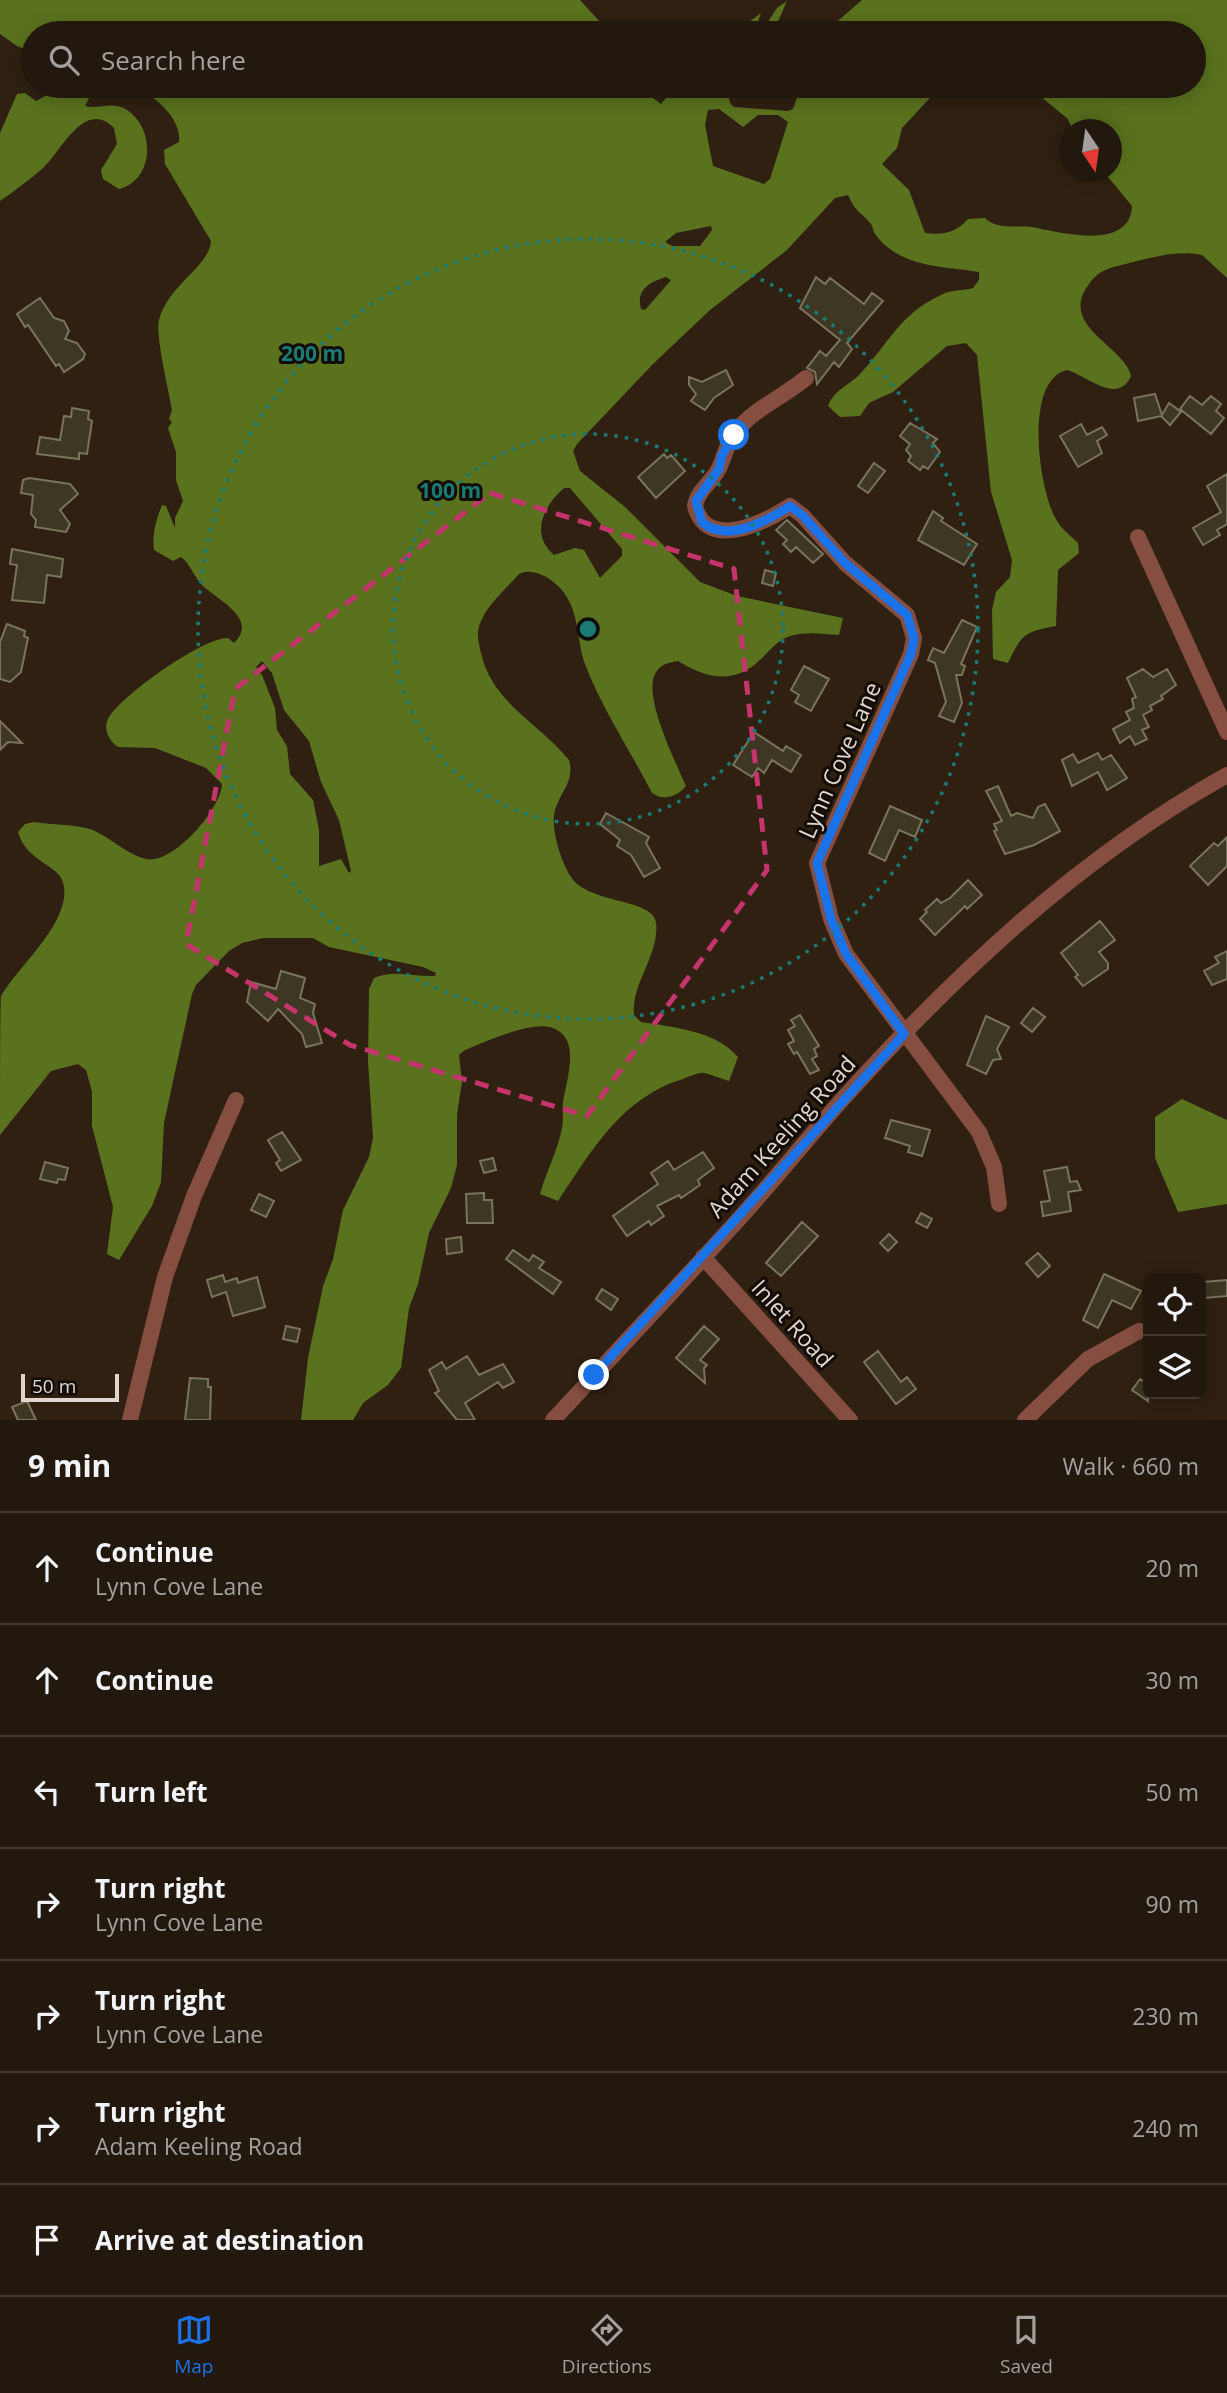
<!DOCTYPE html>
<html lang="en">
<head>
<meta charset="utf-8">
<style>
  :root { --surface:#23180e; --page:#2b2117; --text:#f1f3f6; --muted:#a3a09e; --line:#40372e; --accent:#1a73e8 }
  body { margin:0; font-family:"Open Sans",sans-serif; background:var(--page); color:var(--text) }
  .controls { position:absolute; right:21px; bottom:21px; display:grid; overflow:hidden; border-radius:10px; box-shadow:0 4px 18px #0003 }
  .controls button { width:63px; height:63px; display:grid; place-items:center; padding:0; border:0; border-bottom:2px solid var(--line); background:var(--surface); color:var(--text); font:35px sans-serif }
  .compass { position:absolute; left:1059px; top:119px; width:63px; height:63px; border-radius:50%; background:var(--surface); box-shadow:0 4px 18px #0003; rotate:167deg }
  .scale { position:absolute; left:21px; bottom:18px; width:98px; box-sizing:border-box; padding-left:7px; border:4px solid #e0d6cd; border-top:0; font-size:19px; line-height:24px; white-space:nowrap; color:#e0d6cd; -webkit-text-stroke:5px #120b06; paint-order:stroke }
  .stop { position:absolute; width:21px; height:21px; margin:-16px; border:5px solid #1a73e8; border-radius:50%; background:#fff }
  .stop.end { background:#1a73e8; border-color:#fff; box-shadow:0 2px 7px #0008 }
  .list { margin:0; padding:0; list-style:none }
  h2 { display:flex; justify-content:space-between; align-items:center; height:91px; margin:0; padding:0 28px; font-size:30px }
  h2 small { font-size:23px; font-weight:400; color:var(--muted) }
  .list li { display:grid; grid-template-columns:46px 1fr auto; gap:21px; align-items:center; box-sizing:border-box; height:112px; padding:0 28px; border-top:2px solid var(--line) }
  .list b { display:block; font-size:26px; white-space:nowrap }
  .list p { margin:0; font-size:23px; white-space:nowrap; color:var(--muted) }
  .list em { font-size:23px; font-style:normal; color:var(--muted) }
  .icon { flex:none; width:38px; height:38px; fill:none; stroke:currentColor; stroke-width:2; stroke-linecap:round; stroke-linejoin:round }
  .map { position:relative; flex:none; width:1227px; height:1420px; overflow:hidden }
  .search { position:absolute; background:var(--surface); box-shadow:0 4px 18px #0003; left:21px; right:21px; top:21px; height:77px; display:flex; align-items:center; gap:18px; box-sizing:border-box; padding:0 24px; border-radius:38px; color:var(--muted); font-size:26px }
  .sheet { height:875px; background:var(--surface) }
  nav { display:flex; justify-content:space-around; align-items:center; box-sizing:border-box; height:98px; border-top:2px solid var(--line); background:var(--surface); font-size:19px; color:var(--muted) }
  nav a { display:grid; justify-items:center; gap:4px }
  nav .on { color:var(--accent) }
  .map>svg:first-child { display:block }
</style>
</head>
<body>
<div class="map">
<svg width="1227" height="1420" viewBox="0 0 1227 1420">
  <rect width="100%" height="100%" fill="#2f2012"/>
  <path fill="#5a721d" fill-rule="evenodd" d="M0,0H580L610,33H33V52L17,46L0,34Z
    M862,0H1227V278L1202,255C1174,249 1144,260 1117,266C1102,270 1096,274 1087,287C1060,327 1125,347 1131,376C1118,406 1086,375 1067,370C1023,380 1039,491 1056,519C1060,528 1071,536 1078,543L1079,553L1058,570L1056,626C1024,632 1022,634 1008,663L993,659L992,610L996,592L1010,577L1012,560L991,492L977,355L966,343L947,346L893,392L869,403L860,416L840,417L828,406C834,390 848,386 859,375C888,345 899,314 941,295C953,289 962,291 973,288L979,280V272C943,266 900,268 875,234C873,232 873,227 871,224C861,211 857,215 848,195L835,198L787,250L710,310L653,364L577,444L573,451L580,471L625,507L700,582L737,596L843,618L839,635C823,634 806,631 790,636C778,640 770,650 761,659C735,685 707,679 678,661C668,663 660,664 655,674C643,697 676,763 686,786C677,797 663,801 652,793C630,750 602,709 585,664C576,639 580,611 561,589C551,578 533,567 519,574C506,589 489,603 481,621C476,632 478,641 481,653C492,703 539,723 569,760C575,781 561,791 555,810C550,827 561,862 571,877C588,904 652,898 656,922C660,955 631,983 634,1015L641,1022C673,1027 716,1031 738,1057L729,1081C721,1079 711,1074 704,1073C699,1072 688,1077 683,1079C622,1097 591,1151 558,1201L540,1194C546,1172 558,1150 562,1128C564,1119 562,1110 563,1102C566,1081 582,1039 553,1028C531,1020 486,1042 465,1050L459,1055L462,1082L457,1114V1165L451,1188L429,1233L418,1284L409,1308L401,1368L388,1385L363,1403L353,1420H301L308,1358L323,1286L333,1259L343,1210L369,1157L373,1138L368,1061L369,989L374,978C393,969 414,977 435,976L436,973L423,967L329,947L313,938H263L242,943L229,951L196,985L192,994L164,1123L161,1182L152,1206L119,1260L107,1254L113,1207L92,1126V1092L86,1070L78,1064L51,1071L0,1135C0,1115 0,1005 1,996C18,966 74,920 63,882C58,865 26,861 18,832L25,824L34,822C52,825 76,824 93,830C111,838 128,855 146,859C173,865 221,809 222,784L206,768L155,748L118,747C109,741 103,729 108,719C119,697 203,637 228,638L234,643C260,618 215,599 201,584C193,575 191,565 181,557L173,561L154,550C152,534 156,520 162,505L166,506L175,528V518L183,501L176,480V452L168,428L172,422L169,419L172,410C169,392 155,335 159,320C168,285 210,266 211,241L165,164L164,150L179,142C182,117 153,96 135,86H649L653,98L661,104L667,97L674,95L678,87L696,93V86H706L707,90L712,86H726L730,103L734,107L788,111L793,109L801,86H941L902,128L897,148L882,164L909,190L925,233C943,235 956,233 968,219L985,218C997,230 1016,225 1032,227C1058,232 1130,252 1132,206L1104,172H1112V130L1072,129L1068,119L1028,86H1194V33H824ZM719,109L743,127L758,115H778L788,122L770,179L764,184L713,166L705,125L708,110ZM711,226L712,230L700,246H672L665,242L676,233ZM666,277L671,280L645,310L641,309C636,290 649,282 666,277ZM564,488H570L622,549V556L600,578L584,550L575,548L554,555C530,535 543,506 564,488ZM262,661L272,673L284,710L309,741L321,782L339,820L351,871L349,873L341,859L319,866V830L313,800L290,774L287,746L277,730L275,708L262,675L256,667Z
    M787,1L776,26L769,33H734L761,13L757,24L766,25L777,8Z
    M78,86H110L89,98L85,106C100,110 111,100 127,110C156,129 154,180 119,189L103,179L101,170L117,144L114,128C85,98 61,151 44,167C31,179 14,191 0,201V133L17,94L25,93L36,101L57,90L75,92Z
    M1182,1099L1227,1120V1204L1178,1212L1155,1158V1117Z"/>
  <path fill="#3d3723" stroke="#7a745e" stroke-width="2" d="M816,277L825,284L830,278L864,304L872,293L883,301L847,343L852,349L839,367L834,362L817,384L815,372L807,368L820,351L826,356L840,340L800,308Z
    M40,298L54,318L64,321L69,331L65,339L77,343L85,354L83,359L64,372L59,364L56,366L28,325L25,327L17,314Z
    M726,370L733,385L714,398L705,410L691,401L696,394L689,385V377L702,382Z
    M1155,394L1162,415L1169,403L1181,412L1170,425L1161,416L1138,421L1134,398Z
    M1190,396L1202,405L1211,396L1221,404L1216,411L1224,418L1211,434L1180,409Z
    M72,408L89,411L88,419L92,421L87,454L79,453V459L37,454L40,437L60,440L64,416L71,417Z
    M910,423L937,439L933,443L940,452L928,469L923,466L920,470L908,461L911,456L906,450L910,444L900,436Z
    M1081,424L1087,435L1102,427L1107,435L1097,441L1102,453L1078,467L1060,436Z
    M664,454L667,458L671,455L685,471L656,498L638,477Z
    M874,463L885,471L868,493L858,486Z
    M1227,474V524L1217,530L1220,535L1203,545L1193,528L1221,512L1207,486Z
    M29,478L70,484L78,494L60,510L70,524L66,532L35,527L36,520L31,514L33,495L21,493L23,480Z
    M933,511L943,518L941,521L977,544L964,565L918,540Z
    M787,520L823,554L813,563L796,547L791,552L783,544L787,540L776,530Z
    M12,549L63,559L61,577L47,575L44,603L12,600L17,565L10,564Z
    M765,570L776,573L773,586L762,583Z
    M962,620L977,627L961,664L965,666L962,675H956L962,703L954,722L939,716L946,702L935,663L928,660L933,648L944,653Z
    M7,624L25,631L24,636L28,638L21,672L10,682L0,679V642Z
    M804,666L829,679L811,711L795,702L799,695L791,690Z
    M1143,669L1153,677L1167,669L1176,685L1161,696L1163,699L1150,706L1152,710L1143,715L1149,727L1142,730L1147,739L1135,745L1130,736L1120,743L1113,729L1130,720L1126,712L1134,708L1132,699L1136,697L1127,678Z
    M0,721L22,743L8,742L0,750Z
    M754,732L783,751L786,746L801,755L791,772L772,760L764,773L758,768L752,777L733,765Z
    M1098,753L1102,760L1111,755L1127,778L1107,790L1098,772L1072,786L1062,760L1073,754L1078,763Z
    M998,786L1011,816L1017,813L1033,818L1038,807L1045,804L1060,831L1034,845L1005,854L994,831L997,830L994,824L1002,821L986,791Z
    M890,806L922,820L915,837L899,830L885,861L869,853Z
    M606,813L649,837L646,843L660,868L644,877L631,855L617,846L620,840L600,824Z
    M1227,837V866L1208,885L1190,866L1214,843L1218,846Z
    M968,880L982,895L967,909L965,906L935,935L920,919L927,912L925,910L937,899L941,903L950,898Z
    M1100,921L1115,940L1099,952L1108,963V969L1083,986L1075,977L1078,975L1061,953Z
    M1227,951V979L1212,985L1204,971L1219,963L1215,957Z
    M281,971L305,978L300,998L315,1004L313,1013L322,1043L306,1047L302,1034L278,1009L268,1021L247,1002L251,982L276,989Z
    M1033,1008L1045,1017L1032,1032L1021,1023Z
    M800,1015L819,1046L814,1049L817,1056L812,1059L819,1070L810,1074L797,1052L794,1054L788,1044L794,1041L788,1030L795,1026L791,1020Z
    M986,1016L1009,1027L997,1049L1001,1059L993,1060L986,1074L967,1065Z
    M891,1120L930,1130L922,1156L908,1152L910,1146L885,1138Z
    M282,1132L301,1160L281,1171L276,1163L280,1160L268,1140Z
    M703,1152L714,1168L698,1180L700,1185L681,1198L679,1195L657,1206L664,1216L651,1225L649,1221L627,1236L613,1216L658,1184L651,1173L668,1161L674,1170Z
    M493,1158L496,1170L484,1173L480,1161Z
    M45,1162L68,1168L65,1180L58,1179L57,1183L40,1179Z
    M1067,1167L1070,1182L1077,1181L1081,1190L1068,1192L1071,1211L1043,1216L1041,1202L1050,1201L1044,1171Z
    M484,1193V1200H492L493,1223H467L466,1194Z
    M259,1194L274,1201L266,1217L251,1210Z
    M921,1213L932,1219L927,1228L916,1222Z
    M802,1222L818,1236L781,1276L766,1263Z
    M889,1234L897,1242L888,1251L880,1243Z
    M461,1237L462,1252L447,1254L446,1239Z
    M513,1250L529,1261L533,1255L544,1262L539,1268L561,1282L553,1294L506,1259Z
    M1038,1253L1050,1266L1038,1277L1026,1263Z
    M1104,1274L1141,1291L1131,1309L1112,1300L1098,1328L1083,1320Z
    M223,1275L225,1282L237,1278L238,1283L257,1277L265,1307L233,1316L226,1292L212,1297L207,1280Z
    M1227,1280V1296L1205,1298L1203,1282Z
    M602,1289L618,1299L611,1310L596,1299Z
    M286,1326L300,1329L297,1342L283,1339Z
    M704,1326L719,1339L700,1360L707,1365L704,1368L705,1383L676,1358Z
    M878,1351L901,1382L907,1377L916,1389L896,1404L864,1362Z
    M467,1356L479,1375L503,1364L514,1382L503,1388L498,1382L465,1403L475,1420H457L435,1393L439,1391L429,1370L442,1362L446,1369Z
    M190,1378L208,1379V1387H211L210,1420H185Z
    M1140,1379L1148,1384V1401L1132,1390Z
    M27,1401L36,1420H18L12,1407Z"/>
  <g fill="none" stroke-linecap="round" stroke-linejoin="round">
    <path stroke="#854e41" stroke-width="16" d="M806,378C782,398 752,409 733,435C726,446 724,459 718,470C711,483 697,491 695,506C707,552 765,522 790,506L803,516L845,563L907,615L914,638L911,654L817,863L831,919L846,954L979,1132L994,1167L999,1204
      M1138,537L1227,732
      M703,1257L850,1420
      M130,1420L165,1277L194,1196L236,1100
      M553,1420C618,1350 683,1281 747,1210C779,1174 809,1137 840,1102C954,975 1078,858 1227,775
      M1025,1420L1088,1359L1139,1331"/>
  </g>
  <g fill="none" stroke-linecap="round" stroke-linejoin="round">
    <path stroke="#1a73e8" stroke-width="9" d="M594,1375L904,1034L846,954L831,919L817,863L911,654L914,638L907,615L845,563L803,516L790,506C767,521 727,544 702,522L696,501L719,469L722,455L734,435"/>
  </g>
  <path fill="none" stroke="#c6346c" stroke-width="5" stroke-dasharray="14 9" stroke-linejoin="round" d="M490,493L734,569L767,870L587,1116L350,1045L186,944L235,689Z"/>
  <g fill="none" stroke="#197b73" stroke-width="3.5" stroke-dasharray="3.5 7">
    <circle cx="588" cy="629" r="195"/>
    <circle cx="588" cy="629" r="390"/>
  </g>
  <g text-anchor="middle" dominant-baseline="central" stroke-width="6" stroke-linejoin="round" paint-order="stroke">
    <g font-size="23" fill="#e0d6cd" stroke="#120b06">
      <text transform="translate(839 760) rotate(-66)">Lynn Cove Lane</text>
      <text transform="translate(781 1136) rotate(-48)">Adam Keeling Road</text>
      <text transform="translate(793 1323) rotate(48)">Inlet Road</text>
    </g>
  </g>
  <circle cx="588" cy="629" r="10" fill="#197b73" stroke="#120b06" stroke-width="3.5"/>
  <g font-size="21" text-anchor="middle" font-weight="bold" fill="#197b73" stroke="#120b06" stroke-width="6" stroke-linejoin="round" paint-order="stroke">
    <text x="312" y="361">200 m</text>
    <text x="450" y="498">100 m</text>
  </g>
</svg>
<div class="controls">
<button><svg class="icon" aria-label="locate" viewBox="0 0 24 24"><circle cx="12" cy="12" r="6"/><path d="M12 2v4M12 18v4M2 12h4M18 12h4"/></svg></button>
<button><svg class="icon" aria-label="layers" viewBox="0 0 24 24"><path d="M12 4l9 5-9 5-9-5zM3 14l9 5 9-5"/></svg></button>
</div>
<svg class="compass" viewBox="-18 -18 36 36"><path d="M0-13l5 13h-10z" fill="#e53935"/><path d="M0 13l5-13h-10z" fill="#a3a09e"/></svg>
<div class="scale">50 m</div>
<div class="stop" style="left:734px;top:435px"></div>
<div class="stop end" style="left:594px;top:1375px"></div>
<div class="search"><svg class="icon" aria-label="search" viewBox="0 0 24 24"><circle cx="10" cy="10" r="6"/><path d="M15 15l6 6"/></svg>Search here</div>
</div>
<section class="sheet">
<h2>9 min<small>Walk · 660 m</small></h2>
<ul class="list">
<li><svg class="icon" aria-label="ahead" viewBox="0 0 24 24"><path d="M12 20V5M6 11l6-6 6 6"/></svg><div><b>Continue</b><p>Lynn Cove Lane</p></div><em>20 m</em></li>
<li><svg class="icon" aria-label="ahead" viewBox="0 0 24 24"><path d="M12 20V5M6 11l6-6 6 6"/></svg><div><b>Continue</b></div><em>30 m</em></li>
<li><svg class="icon" aria-label="left" viewBox="0 0 24 24"><path d="M17 20v-9H6M10 6l-5 5 5 5"/></svg><div><b>Turn left</b></div><em>50 m</em></li>
<li><svg class="icon" aria-label="right" viewBox="0 0 24 24"><path d="M7 20v-9h11M14 6l5 5-5 5"/></svg><div><b>Turn right</b><p>Lynn Cove Lane</p></div><em>90 m</em></li>
<li><svg class="icon" aria-label="right" viewBox="0 0 24 24"><path d="M7 20v-9h11M14 6l5 5-5 5"/></svg><div><b>Turn right</b><p>Lynn Cove Lane</p></div><em>230 m</em></li>
<li><svg class="icon" aria-label="right" viewBox="0 0 24 24"><path d="M7 20v-9h11M14 6l5 5-5 5"/></svg><div><b>Turn right</b><p>Adam Keeling Road</p></div><em>240 m</em></li>
<li><svg class="icon" aria-label="arrive" viewBox="0 0 24 24"><path d="M6 21V4h12l-3 4 3 4H6"/></svg><div><b>Arrive at destination</b></div></li>
</ul>
</section>
<nav>
<a class="on"><svg class="icon" aria-label="map" viewBox="0 0 24 24"><path d="M3 6l6-2 6 2 6-2v14l-6 2-6-2-6 2zM9 4v14M15 6v14"/></svg>Map</a>
<a><svg class="icon" aria-label="directions" viewBox="0 0 24 24"><path d="M12 3l9 9-9 9-9-9zM9 14v-3h6M13 9l2 2-2 2"/></svg>Directions</a>
<a><svg class="icon" aria-label="saved" viewBox="0 0 24 24"><path d="M7 4h10v16l-5-4-5 4z"/></svg>Saved</a>
</nav>
</body>
</html>
